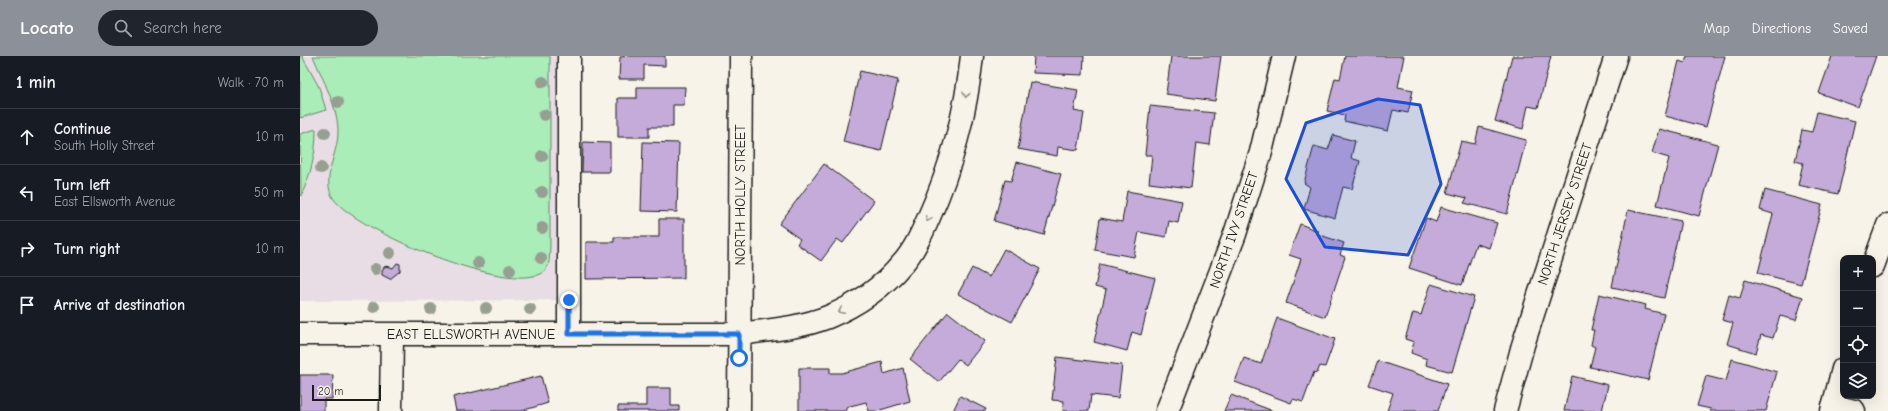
<!DOCTYPE html>
<html lang="en">
<head>
<meta charset="utf-8">
<style>
  :root { --surface:#171b24; --page:#20242c; --text:#f1f3f6; --muted:#9ea1a6; --line:#363941; --accent:#8c9099 }
  body { margin:0; font-family:"Comic Neue",sans-serif; background:var(--page); color:var(--text) }
  .controls { position:absolute; right:12px; bottom:12px; display:grid; overflow:hidden; border-radius:8px; box-shadow:0 4px 16px #0002 }
  .controls button { width:36px; height:36px; display:grid; place-items:center; padding:0; border:0; border-bottom:1px solid var(--line); background:var(--surface); color:var(--text); font:20px sans-serif }
  .scale { position:absolute; left:12px; bottom:10px; width:69px; box-sizing:border-box; padding-left:4px; border:2px solid #1c1c1c; border-top:0; font-size:11px; line-height:14px; white-space:nowrap; color:#1c1c1c; -webkit-text-stroke:3px #f7f3e8; paint-order:stroke }
  .stop { position:absolute; width:12px; height:12px; margin:-9px; border:3px solid #1a73e8; border-radius:50%; background:#fff }
  .stop.end { background:#1a73e8; border-color:#fff; box-shadow:0 1px 4px #0008 }
  .list { margin:0; padding:0; list-style:none }
  h2 { display:flex; justify-content:space-between; align-items:center; height:52px; margin:0; padding:0 16px; font-size:17px }
  h2 small { font-size:13px; font-weight:400; color:var(--muted) }
  .list li { display:grid; grid-template-columns:26px 1fr auto; gap:12px; align-items:center; box-sizing:border-box; height:56px; padding:0 16px; border-top:1px solid var(--line) }
  .list b { display:block; font-size:15px; white-space:nowrap }
  .list p { margin:0; font-size:13px; white-space:nowrap; color:var(--muted) }
  .list em { font-size:13px; font-style:normal; color:var(--muted) }
  .icon { flex:none; width:22px; height:22px; fill:none; stroke:currentColor; stroke-width:2; stroke-linecap:round; stroke-linejoin:round }
  .map { position:relative; flex:none; width:1588px; height:355px; overflow:hidden }
  header { display:flex; align-items:center; gap:24px; box-sizing:border-box; height:56px; padding:0 20px; background:var(--accent); color:#fff }
  header strong { font-size:19px }
  nav { display:flex; gap:22px; margin-inline-start:auto; font-size:14px }
  .search { width:280px; height:36px; background:var(--page); display:flex; align-items:center; gap:10px; box-sizing:border-box; padding:0 14px; border-radius:22px; color:var(--muted); font-size:15px }
  main { display:flex }
  aside { flex:1; background:var(--surface) }
  .map>svg:first-child { display:block }
</style>
</head>
<body>
<header>
<strong>Locato</strong>
<div class="search"><svg class="icon" aria-label="search" viewBox="0 0 24 24"><circle cx="10" cy="10" r="6"/><path d="M15 15l6 6"/></svg>Search here</div>
<nav><a>Map</a><a>Directions</a><a>Saved</a></nav>
</header>
<main>
<aside>
<h2>1 min<small>Walk · 70 m</small></h2>
<ul class="list">
<li><svg class="icon" aria-label="ahead" viewBox="0 0 24 24"><path d="M12 20V5M6 11l6-6 6 6"/></svg><div><b>Continue</b><p>South Holly Street</p></div><em>10 m</em></li>
<li><svg class="icon" aria-label="left" viewBox="0 0 24 24"><path d="M17 20v-9H6M10 6l-5 5 5 5"/></svg><div><b>Turn left</b><p>East Ellsworth Avenue</p></div><em>50 m</em></li>
<li><svg class="icon" aria-label="right" viewBox="0 0 24 24"><path d="M7 20v-9h11M14 6l5 5-5 5"/></svg><div><b>Turn right</b></div><em>10 m</em></li>
<li><svg class="icon" aria-label="arrive" viewBox="0 0 24 24"><path d="M6 21V4h12l-3 4 3 4H6"/></svg><div><b>Arrive at destination</b></div></li>
</ul>
</aside>
<div class="map">
<svg width="1588" height="355" viewBox="0 0 1588 355">
  <rect width="100%" height="100%" fill="#f7f3e8"/>
  <filter id="ink" filterUnits="userSpaceOnUse"><feTurbulence type="fractalNoise" baseFrequency=".025" numOctaves="2"/><feDisplacementMap in="SourceGraphic" scale="8" xChannelSelector="R" yChannelSelector="G"/><feConvolveMatrix kernelMatrix="1 2 1 2 8 2 1 2 1" color-interpolation-filters="sRGB"/></filter>
  <g filter="url(#ink)">
    <path fill="#e8dde4" d="M0,0H269V244L0,245Z"/>
    <path fill="#aaedb8" stroke="#63846a" d="M0,0H2L19,31L26,54L0,62Z
      M13,0H250V191C249,199 251,211 243,216C211,240 54,174 33,142C21,123 38,97 38,77C39,53 22,22 13,0Z
      M16,73C16,98 11,118 1,140L0,78Z"/>
    <path fill="#c4abd9" stroke="#1c1c1c" d="M328,0H365V10L344,9V23H319L320,1Z
      M734,0H784L783,19L733,17Z
      M871,0H921L915,45L866,38Z
      M1045,0H1104L1098,31L1113,34L1108,57L1093,54L1088,75L1044,65L1045,59L1027,55L1035,22L1040,23Z
      M1212,0H1251L1238,52L1228,50L1223,73L1195,65Z
      M1387,0H1425L1406,71L1365,60L1379,5L1385,7Z
      M1532,0H1576L1558,51L1519,37Z
      M560,15L598,24L581,95L543,86Z
      M730,26L778,34L774,55L784,57L778,94L758,91L757,100L718,93Z
      M337,31H385L384,49H373V71H349V81H318V42H337Z
      M850,50L914,57L910,89L896,87L891,132L849,127L852,99H845Z
      M1517,56L1555,65L1538,138L1498,129L1503,107L1495,105L1502,74L1512,76Z
      M1179,71L1226,84L1207,158L1164,147L1167,142L1147,137L1161,85L1175,88Z
      M1359,73L1418,88L1399,160L1357,149L1369,102L1352,97Z
      M1033,79L1055,85L1051,102L1060,105L1052,133L1043,131L1035,162L1004,153L1010,131L1004,127L1014,90L1028,94Z
      M283,86L310,87V116H282Z
      M343,86L379,87L377,156L341,155Z
      M717,106L761,118L744,179L694,165L705,124L711,125Z
      M524,108L574,145L543,187L537,183L521,205L497,188L500,183L479,168Z
      M1465,134L1522,149L1501,228L1458,217L1473,158L1460,154Z
      M827,135L882,145L878,167L869,165L866,181L839,176L834,201L795,194L800,162L822,166Z
      M1141,151L1197,167L1189,192L1176,188L1162,229L1109,212L1126,162L1136,166Z
      M1328,154L1381,165L1364,242L1312,231Z
      M359,163H384V222L286,223V186H314V181H359Z
      M1000,168L1018,175L1017,178L1044,187L1040,199L1045,201L1025,261L986,247L1001,203L989,199Z
      M704,193L740,213L712,266L658,238L672,212L689,221Z
      M97,207L100,208V215L90,223L82,219V215L84,211L87,210L93,212Z
      M800,208L855,222L841,279L832,276L827,295L794,286L806,234L795,231Z
      M1445,224L1503,241L1496,264L1480,260L1473,282L1461,279L1456,297L1427,288L1433,267L1422,264L1429,239L1440,242Z
      M1131,228L1174,241L1152,316L1126,309L1127,303L1111,297L1114,286L1105,283L1113,257L1121,259Z
      M1299,238L1346,249L1345,253L1364,258L1348,324L1290,311L1295,291L1291,289L1294,274H1291Z
      M648,256L685,285L666,309L658,303L639,326L610,303Z
      M977,262L1035,283L1025,311L1020,310L1017,317L1014,316L1003,346L993,343L991,347L935,326L944,302L961,308Z
      M757,301L822,309L818,342L791,339L789,355H763L764,345L752,344Z
      M1432,303L1477,316L1466,355H1410L1411,353L1397,350L1406,320L1426,325Z
      M1078,305L1147,328L1138,355H1087L1093,337L1069,329Z
      M582,306L584,318L603,312L610,345L577,355H569L566,346L546,351V355H499V312H530V317H542Z
      M0,319H33L32,343H24V355H0Z
      M241,320L248,347L221,355H156L153,341Z
      M1272,320L1308,329L1302,355H1264Z
      M346,332H371V350H379V355H318V350H346Z
      M931,339L973,355H924Z
      M660,340L686,353L685,355H653Z"/>
    <g fill="none" stroke-linecap="round" stroke-linejoin="round">
      <defs>
        <path id="minor" d="M1573,210L1588,169
          M0,278H439C469,274 500,272 528,261C557,249 582,232 602,208C614,195 622,177 629,161C652,110 666,56 672,0
          M269,278V0
          M1533,350L1554,355
          M91,355L92,278
          M439,355L441,0
          M867,355L935,178L961,96L984,0
          M1205,355L1223,289L1316,0
          M1532,355L1543,313"/>
      </defs>
      <use href="#minor" stroke="#1c1c1c" stroke-width="25"/>
      <use href="#minor" stroke="#f7f3e8" stroke-width="22"/>
    </g>
    <g fill="#969f92">
      <circle cx="243" cy="26" r="6"/>
      <circle cx="38" cy="46" r="6"/>
      <circle cx="244" cy="59" r="6"/>
      <circle cx="25" cy="77" r="6"/>
      <circle cx="242" cy="100" r="6"/>
      <circle cx="21" cy="112" r="6"/>
      <circle cx="242" cy="136" r="6"/>
      <circle cx="242" cy="172" r="6"/>
      <circle cx="90" cy="197" r="6"/>
      <circle cx="241" cy="202" r="6"/>
      <circle cx="178" cy="207" r="6"/>
      <circle cx="75" cy="213" r="6"/>
      <circle cx="210" cy="214" r="6"/>
      <circle cx="74" cy="251" r="6"/>
      <circle cx="186" cy="252" r="6"/>
      <circle cx="131" cy="253" r="6"/>
      <circle cx="230" cy="253" r="6"/>
    </g>
    <defs><path id="oneway-chevron" d="M-2-3.5L2.5 0L-2 3.5" fill="none" stroke-width="1.6" stroke-linecap="round" stroke-linejoin="round"/></defs>
    <g stroke="#94928c">
      <use href="#oneway-chevron" transform="translate(666 39) rotate(100)"/>
      <use href="#oneway-chevron" transform="translate(628 163) rotate(114)"/>
      <use href="#oneway-chevron" transform="translate(541 255) rotate(154)"/>
    </g>
  </g>
  <g fill="none" stroke-linecap="round" stroke-linejoin="round" filter="url(#ink)">
    <path stroke="#1a73e8" stroke-width="5" d="M269,244V278H439V302"/>
  </g>
  <path fill="#1d4ed8" fill-opacity="0.2" stroke="#1d4ed8" stroke-width="3" stroke-linejoin="round" d="M1078,43L1120,49L1141,128L1108,199L1025,191L986,123L1006,67Z"/>
  <g text-anchor="middle" dominant-baseline="central" stroke-width="3" stroke-linejoin="round" paint-order="stroke">
    <g font-size="14" fill="#1c1c1c" stroke="#f7f3e8">
      <text transform="translate(440 139) rotate(-90)">NORTH HOLLY STREET</text>
      <text transform="translate(1265 158) rotate(-72)">NORTH JERSEY STREET</text>
      <text transform="translate(934 174) rotate(-71)">NORTH IVY STREET</text>
      <text x="171" y="278">EAST ELLSWORTH AVENUE</text>
    </g>
  </g>
</svg>
<div class="controls">
<button>+</button>
<button>−</button>
<button><svg class="icon" aria-label="locate" viewBox="0 0 24 24"><circle cx="12" cy="12" r="6"/><path d="M12 2v4M12 18v4M2 12h4M18 12h4"/></svg></button>
<button><svg class="icon" aria-label="layers" viewBox="0 0 24 24"><path d="M12 4l9 5-9 5-9-5zM3 14l9 5 9-5"/></svg></button>
</div>
<div class="scale">20 m</div>
<div class="stop" style="left:439px;top:302px"></div>
<div class="stop end" style="left:269px;top:244px"></div>
</div>
</main>
</body>
</html>
